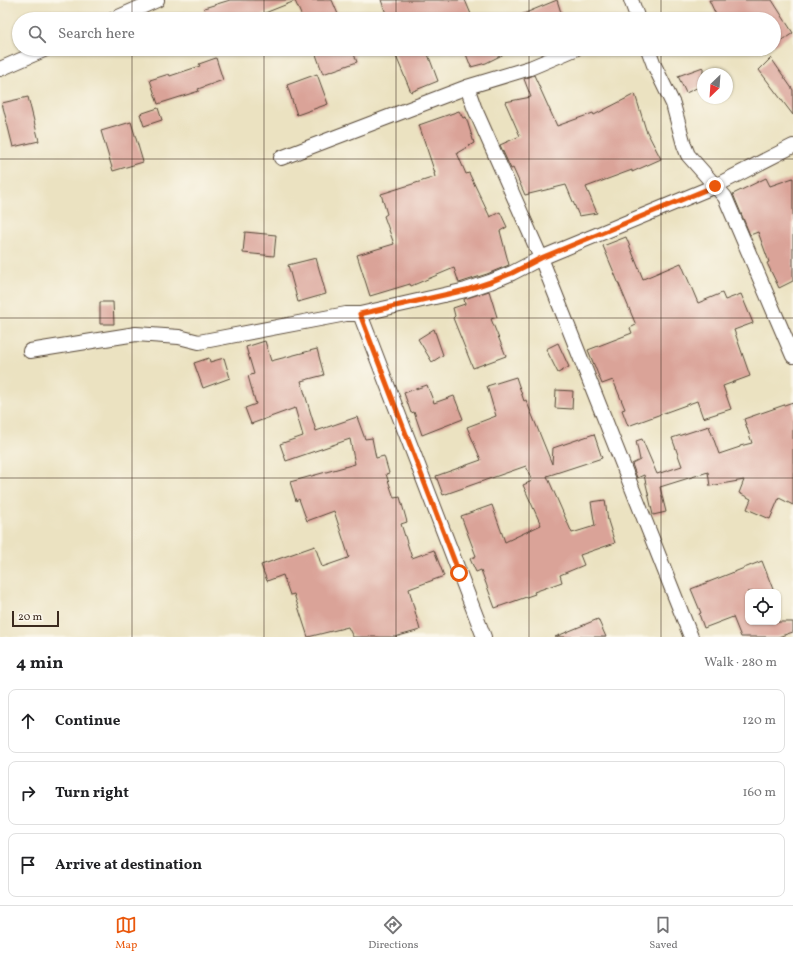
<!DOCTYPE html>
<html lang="en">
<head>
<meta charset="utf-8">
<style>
  :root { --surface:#fff; --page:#f6f6f6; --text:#202124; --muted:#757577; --line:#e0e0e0; --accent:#ea580c }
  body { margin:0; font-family:Vollkorn,serif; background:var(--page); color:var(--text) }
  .controls { position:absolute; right:12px; bottom:12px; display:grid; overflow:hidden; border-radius:8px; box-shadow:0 1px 3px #0004 }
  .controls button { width:36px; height:36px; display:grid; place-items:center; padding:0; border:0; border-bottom:1px solid var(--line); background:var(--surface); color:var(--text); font:20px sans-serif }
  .compass { position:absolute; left:697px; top:68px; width:36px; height:36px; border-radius:50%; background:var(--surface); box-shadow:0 1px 3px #0004; rotate:205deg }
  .scale { position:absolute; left:12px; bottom:10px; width:47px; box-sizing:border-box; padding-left:4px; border:2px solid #3b2a1e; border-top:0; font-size:11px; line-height:14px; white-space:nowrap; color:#3b2a1e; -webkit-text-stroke:3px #fbf7ec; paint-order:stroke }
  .stop { position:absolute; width:12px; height:12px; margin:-9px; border:3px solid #ea580c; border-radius:50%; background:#fff }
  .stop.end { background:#ea580c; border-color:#fff; box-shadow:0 1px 4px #0008 }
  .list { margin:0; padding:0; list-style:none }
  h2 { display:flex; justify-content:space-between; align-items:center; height:52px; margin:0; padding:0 16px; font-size:17px }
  h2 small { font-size:13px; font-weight:400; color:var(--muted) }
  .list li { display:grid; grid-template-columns:26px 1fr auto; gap:12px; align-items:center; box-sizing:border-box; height:64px; margin:0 8px 8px; padding:0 8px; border:1px solid var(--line); border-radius:8px }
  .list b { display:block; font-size:15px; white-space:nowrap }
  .list em { font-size:13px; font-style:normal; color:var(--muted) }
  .icon { flex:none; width:22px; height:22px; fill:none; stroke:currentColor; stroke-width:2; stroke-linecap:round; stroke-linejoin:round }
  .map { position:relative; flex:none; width:793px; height:637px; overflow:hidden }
  .search { position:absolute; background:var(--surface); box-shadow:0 1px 3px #0004; left:12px; right:12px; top:12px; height:44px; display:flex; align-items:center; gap:10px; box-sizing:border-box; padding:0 14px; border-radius:22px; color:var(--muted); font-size:15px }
  .sheet { height:268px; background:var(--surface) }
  nav { display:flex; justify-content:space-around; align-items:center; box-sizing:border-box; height:56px; border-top:1px solid var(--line); background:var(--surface); font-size:11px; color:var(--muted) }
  nav a { display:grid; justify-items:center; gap:2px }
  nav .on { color:var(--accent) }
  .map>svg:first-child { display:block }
</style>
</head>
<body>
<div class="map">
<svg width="793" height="637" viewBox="0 0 793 637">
  <rect width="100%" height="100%" fill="#fbf7ec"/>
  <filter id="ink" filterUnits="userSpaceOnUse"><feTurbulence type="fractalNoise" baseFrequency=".025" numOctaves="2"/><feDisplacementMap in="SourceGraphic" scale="8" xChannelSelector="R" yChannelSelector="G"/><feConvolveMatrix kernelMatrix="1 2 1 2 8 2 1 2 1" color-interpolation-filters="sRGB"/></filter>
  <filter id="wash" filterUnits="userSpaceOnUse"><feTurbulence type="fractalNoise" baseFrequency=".012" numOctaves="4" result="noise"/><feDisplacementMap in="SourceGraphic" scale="16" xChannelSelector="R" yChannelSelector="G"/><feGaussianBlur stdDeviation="0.9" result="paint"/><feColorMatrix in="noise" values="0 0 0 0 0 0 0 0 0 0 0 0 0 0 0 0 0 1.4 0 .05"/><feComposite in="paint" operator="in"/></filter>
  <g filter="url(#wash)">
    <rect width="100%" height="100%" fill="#ebe2c1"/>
    <g id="blocks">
      <path fill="#daa398" d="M230,0H332L340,19H303L295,1L250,19H208L204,8Z
        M381,0H465L473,19H388Z
        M557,0L563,19H511Z
        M709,0H772L793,33L774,46V19H718Z
        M314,49H352L357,62L323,74Z
        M393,49H426L438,81L411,92Z
        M464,49H514L486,63L471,67Z
        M216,58L223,80L198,89L199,91L158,104L150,80L169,74L170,76L200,66L199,64Z
        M771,58L793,90V115L759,70Z
        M703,67V85L686,93L678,76Z
        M317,74L328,104L297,115L287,85Z
        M534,75L557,126L593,113L594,115L635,94L646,130L661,159L632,172V170L586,187L597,213L579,216L566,185L525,195L513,168L511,169L500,145L520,136L505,102L531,97L524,79Z
        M28,97L39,141L13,147L2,103Z
        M158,108L162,120L144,126L140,114Z
        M459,111L463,118L466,117L474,143L457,153L466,174L469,173L490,217L500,212L507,227L500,231L509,265L487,274L459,283L454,268L411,286L410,284L370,296L357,255L394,244L384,216L387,214L381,194L435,177L434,173H435L419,125Z
        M131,122L143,162L113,171L101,131Z
        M766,178L770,186L793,178V281L779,288L767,263L769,262L758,232L750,235L733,194Z
        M245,232L276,235L274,256L243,253Z
        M626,237L643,279L681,263L698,303L722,293L725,300L741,294L753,323L734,330L750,376L723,386L731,409L703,418L697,401L628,426L622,410L625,409L613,380L602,384L588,350L632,333L630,328L636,325L603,246Z
        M316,258L326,294L298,302L288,265Z
        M489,291L497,317L491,319L506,356L473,368L453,318L455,316L453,308L465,304L464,299Z
        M100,302H113L114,324H100Z
        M434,329L443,355L432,362L418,339Z
        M265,341L271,361L317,349L324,375L301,381L316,431L357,417L365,439L372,438L376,458L384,456L389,473L386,474L394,498L400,497L407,522L401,524L412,558L434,550L444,576L409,589L420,630L395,637H353L348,627L308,637L294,594L290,595L283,575L267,581L261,565L315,546L322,567L348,558L349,557L334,511L307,521L299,499L296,501L290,482L355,464L350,439L286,461L280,444L303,436L295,408L251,424L245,408L256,404L248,376L254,374L246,347Z
        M558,343L569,367L558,373L546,349Z
        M209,358L210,362L224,358L230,378L203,388L194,363Z
        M516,377L524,401L526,400L552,464L553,448L594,434L602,458L547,476L572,533L595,526L591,502L605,500L608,521L615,543L580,555L584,565L560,575L562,582L534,592L535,594L495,608L481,570L476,572L470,559L476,556L461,516L492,505L505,542L541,525L523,485L532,481L526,466L443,495L436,476L481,460L467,427L496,416L487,386Z
        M427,385L434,403L454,396L463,419L422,435L414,412L411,413L404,393Z
        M556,390L573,391L572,409L555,408Z
        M793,402V505L779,498L770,519L747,509L751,499L739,493L744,480L710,486L708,472L660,487L666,512L653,515L644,475L637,478L632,464L640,460L636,441L642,439L657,474L682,466L672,438L709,426L719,454L740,447V446L752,443L744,419Z
        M762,561L774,592H748V622H793V632L778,637H741L733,617L704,628L699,614L701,613L691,589Z
        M598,619L606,637H555Z"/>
    </g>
  </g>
  <g filter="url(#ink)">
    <use href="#blocks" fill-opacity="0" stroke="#554636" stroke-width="1"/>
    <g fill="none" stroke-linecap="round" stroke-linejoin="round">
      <defs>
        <path id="street" d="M631,0L638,19
          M114,19L157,0
          M648,49L654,65L673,104L684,145L688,155L725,197L793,356
          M0,69L46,49
          M467,87L530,68L575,49
          M281,158L467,87L474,107L541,258L691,637
          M360,314L484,637
          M30,351L136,334L179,337L199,342L346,314H360L466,290L490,282L512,273L541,258L715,186L793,146"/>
      </defs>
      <use href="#street" stroke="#554636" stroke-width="16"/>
      <use href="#street" stroke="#fff" stroke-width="14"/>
    </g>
  </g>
  <g fill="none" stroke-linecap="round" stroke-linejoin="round" filter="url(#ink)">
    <path stroke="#ea580c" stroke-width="5" d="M459,573L360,314L466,290L490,282L512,273L541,258L715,186"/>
  </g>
  <path fill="none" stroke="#3b2a1e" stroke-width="1" stroke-opacity="0.55" d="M132,0V19M264,0V19M396,0V19M529,0V19M661,0V19M132,49V637M264,49V637M396,49V637M529,49V637M661,49V637M0,159H793M0,318H793M0,478H793"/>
</svg>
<div class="controls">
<button><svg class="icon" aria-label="locate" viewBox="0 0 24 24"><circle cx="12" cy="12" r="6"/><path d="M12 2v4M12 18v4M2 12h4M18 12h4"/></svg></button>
</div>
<svg class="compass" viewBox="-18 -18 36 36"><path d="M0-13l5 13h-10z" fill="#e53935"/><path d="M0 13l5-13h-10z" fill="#757577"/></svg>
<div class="scale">20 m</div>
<div class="stop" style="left:459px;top:573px"></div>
<div class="stop end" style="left:715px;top:186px"></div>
<div class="search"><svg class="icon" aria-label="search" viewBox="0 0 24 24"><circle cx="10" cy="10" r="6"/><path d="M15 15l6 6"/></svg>Search here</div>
</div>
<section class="sheet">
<h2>4 min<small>Walk · 280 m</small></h2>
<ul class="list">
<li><svg class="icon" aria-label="ahead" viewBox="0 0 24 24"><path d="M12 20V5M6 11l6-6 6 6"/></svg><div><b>Continue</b></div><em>120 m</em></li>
<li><svg class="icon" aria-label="right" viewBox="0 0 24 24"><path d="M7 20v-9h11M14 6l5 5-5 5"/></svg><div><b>Turn right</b></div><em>160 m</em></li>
<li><svg class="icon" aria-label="arrive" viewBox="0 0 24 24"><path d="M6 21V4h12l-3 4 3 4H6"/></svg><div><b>Arrive at destination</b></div></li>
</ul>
</section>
<nav>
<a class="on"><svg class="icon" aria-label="map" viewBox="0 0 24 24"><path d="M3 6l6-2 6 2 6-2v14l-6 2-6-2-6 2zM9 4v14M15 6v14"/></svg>Map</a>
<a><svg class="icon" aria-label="directions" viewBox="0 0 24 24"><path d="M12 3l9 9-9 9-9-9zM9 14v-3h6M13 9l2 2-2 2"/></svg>Directions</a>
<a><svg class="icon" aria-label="saved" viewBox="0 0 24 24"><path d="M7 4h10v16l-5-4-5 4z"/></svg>Saved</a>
</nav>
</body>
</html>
